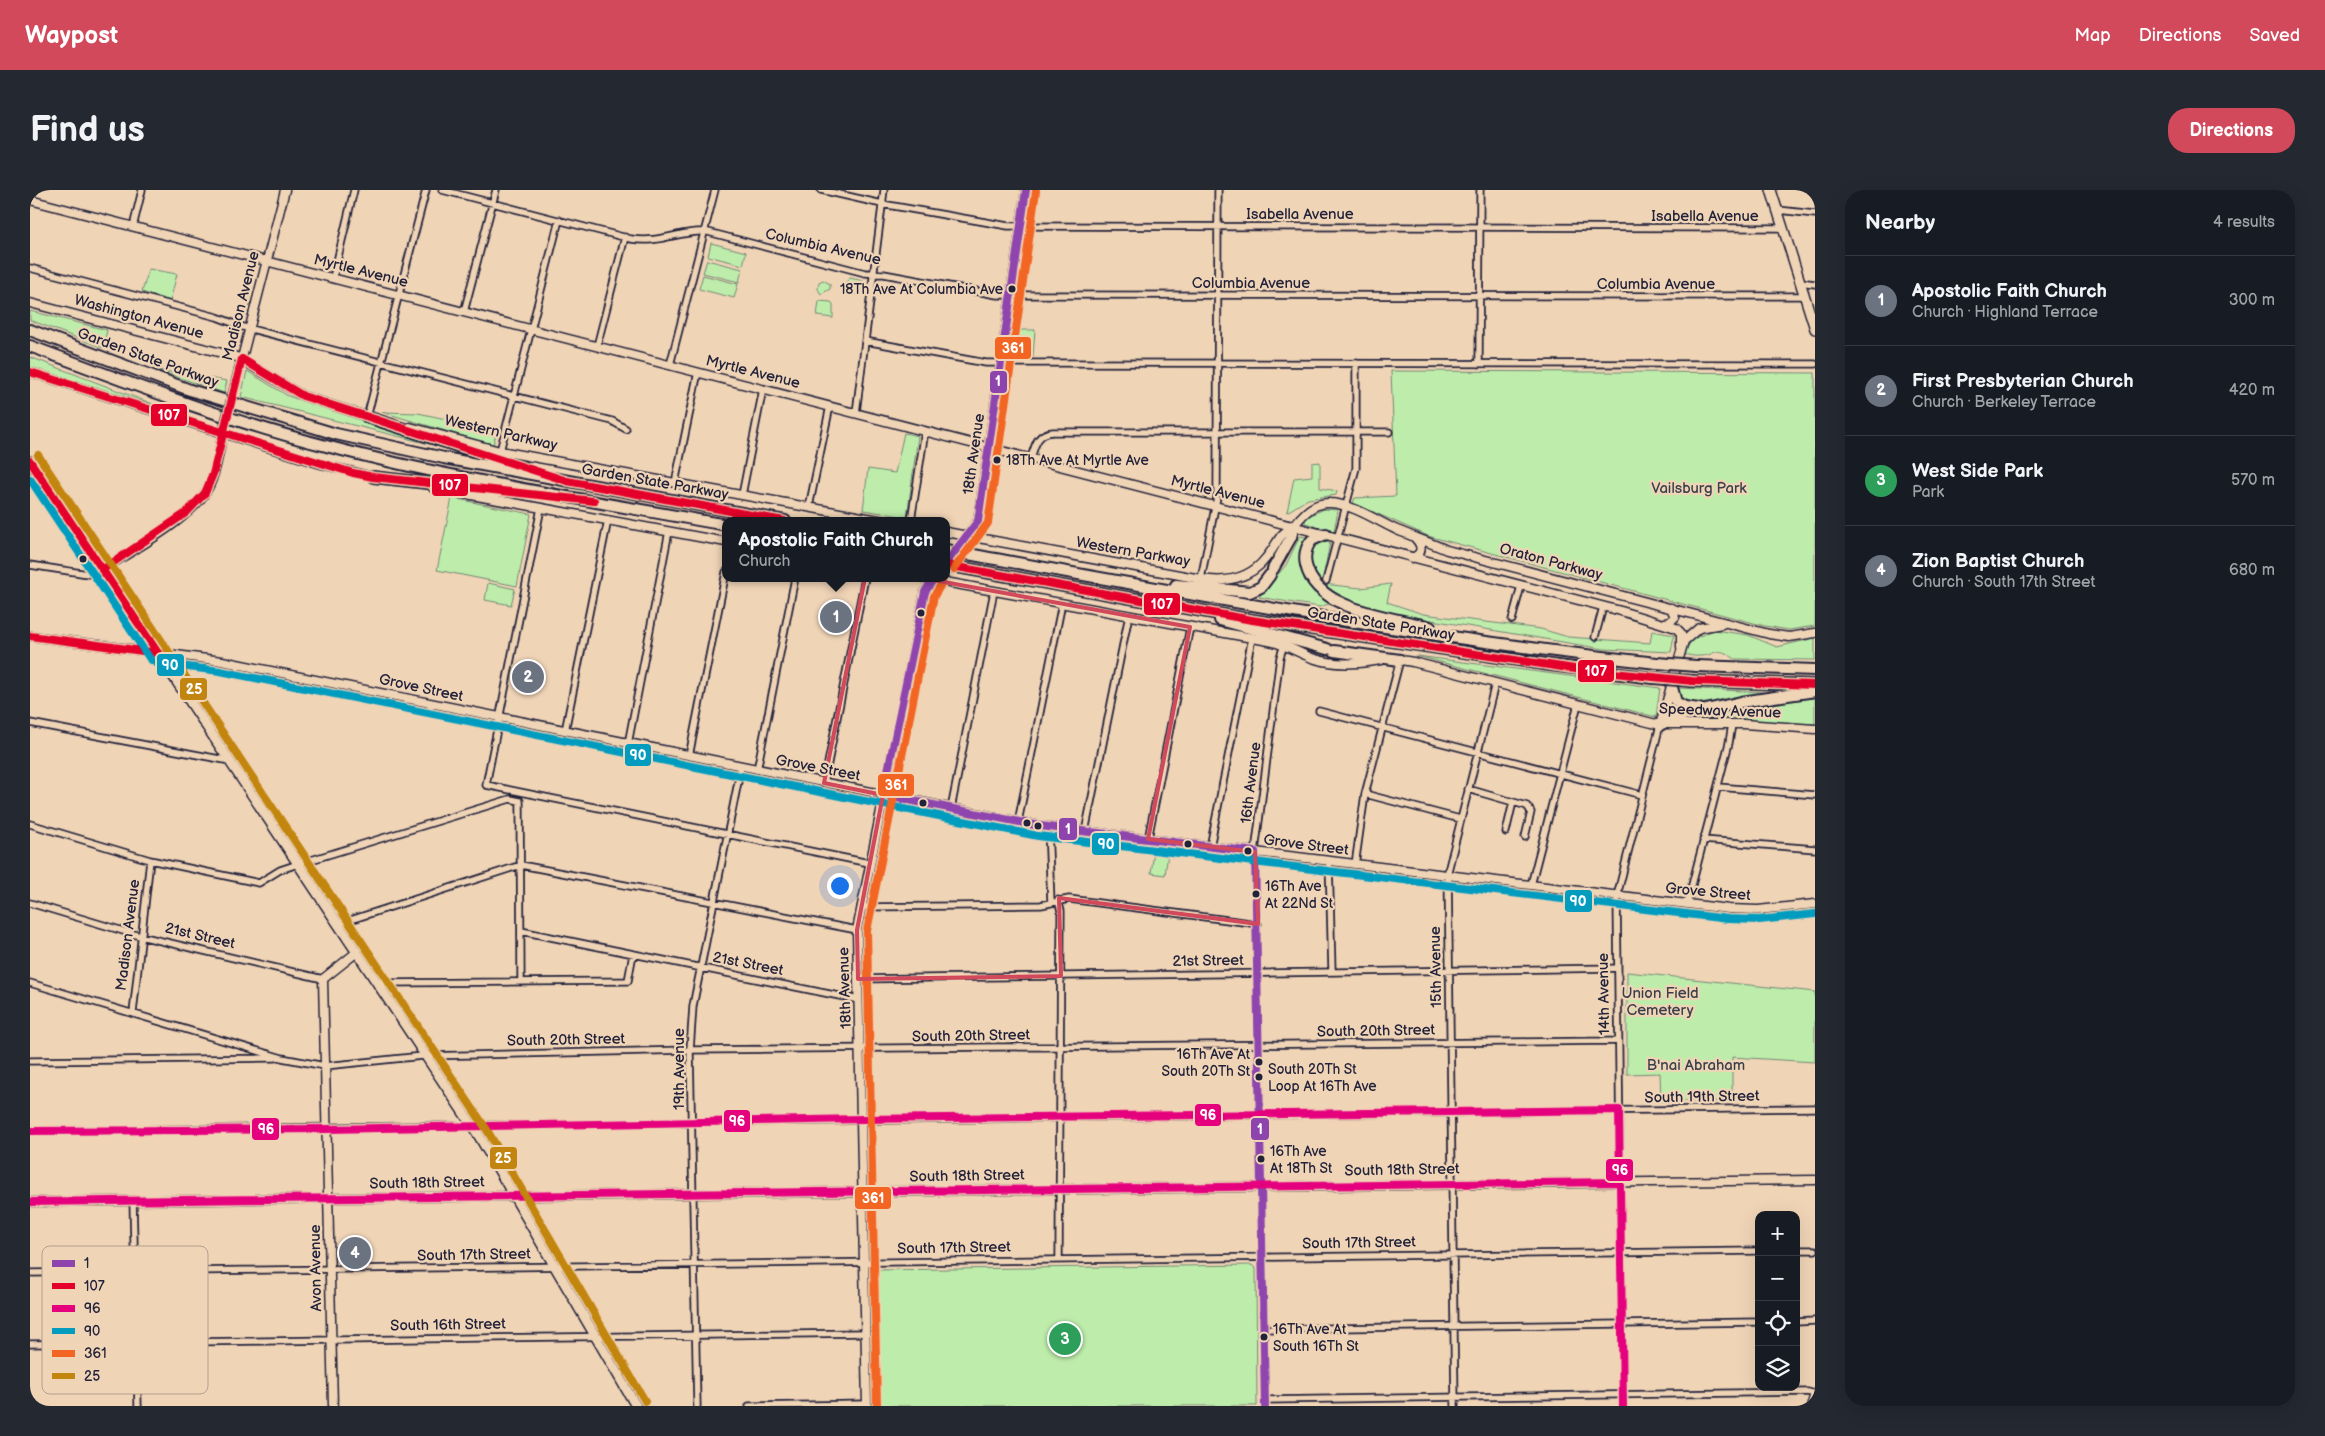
<!DOCTYPE html>
<html lang="en">
<head>
<meta charset="utf-8">
<style>
  :root { --surface:#171b24; --page:#242831; --text:#f1f3f6; --muted:#9ea1a6; --line:#363941; --accent:#d1495b }
  body { margin:0; font-family:"Balsamiq Sans",sans-serif; background:var(--page); color:var(--text) }
  .controls { position:absolute; right:15px; bottom:15px; display:grid; overflow:hidden; border-radius:10px; box-shadow:0 5px 20px #0002 }
  .controls button { width:45px; height:45px; display:grid; place-items:center; padding:0; border:0; border-bottom:1px solid var(--line); background:var(--surface); color:var(--text); font:25px sans-serif }
  .you { position:absolute; left:809px; top:695px; width:18px; height:18px; margin:-12px; border:4px solid #fff; border-radius:50%; background:#1a73e8; box-shadow:0 0 0 8px #1a73e833 }
  .badge { display:grid; place-items:center; width:32px; height:32px; border-radius:50%; background:var(--accent); color:#fff; font-size:16px; font-weight:700 }
  .pin { position:absolute; translate:-50% -50%; border:2px solid #fff; box-shadow:0 1px 5px #0006 }
  .popup { position:absolute; left:692px; top:327px; width:228px; height:65px; box-sizing:border-box; display:grid; place-content:center; border-radius:10px; background:var(--surface); filter:drop-shadow(0 1px 4px #0005); font-size:16px; white-space:nowrap; color:var(--muted) }
  .popup b { font-size:19px; color:var(--text) }
  .popup::after { content:''; position:absolute; left:50%; top:100%; margin-left:-10px; border:10px solid transparent; border-top-color:var(--surface) }
  .list { margin:0; padding:0; list-style:none }
  h2 { display:flex; justify-content:space-between; align-items:center; height:65px; margin:0; padding:0 20px; font-size:21px }
  h2 small { font-size:16px; font-weight:400; color:var(--muted) }
  .list li { display:grid; grid-template-columns:32px 1fr auto; gap:15px; align-items:center; box-sizing:border-box; height:90px; padding:0 20px; border-top:1px solid var(--line) }
  .list b { display:block; font-size:19px; white-space:nowrap }
  .list p { margin:0; font-size:16px; white-space:nowrap; color:var(--muted) }
  .list em { font-size:16px; font-style:normal; color:var(--muted) }
  .icon { flex:none; width:28px; height:28px; fill:none; stroke:currentColor; stroke-width:2; stroke-linecap:round; stroke-linejoin:round }
  .map { position:relative; flex:none; width:1785px; height:1216px; overflow:hidden; border-radius:20px }
  header { display:flex; align-items:center; gap:30px; box-sizing:border-box; height:70px; padding:0 25px; background:var(--accent); color:#fff }
  header strong { font-size:24px }
  nav { display:flex; gap:28px; margin-inline-start:auto; font-size:18px }
  .intro { display:flex; align-items:center; justify-content:space-between; box-sizing:border-box; height:120px; padding:0 30px }
  h1 { margin:0; font-size:35px }
  .button { padding:12px 22px; border-radius:20px; background:var(--accent); color:#fff; font-size:18px; font-weight:700 }
  main { display:flex; gap:30px; padding:0 30px }
  aside { flex:1; background:var(--surface); border-radius:20px; box-shadow:0 5px 20px #0002 }
  .map>svg:first-child { display:block }
</style>
</head>
<body>
<header>
<strong>Waypost</strong>
<nav><a>Map</a><a>Directions</a><a>Saved</a></nav>
</header>
<div class="intro"><h1>Find us</h1><a class="button">Directions</a></div>
<main>
<div class="map">
<svg width="1785" height="1216" viewBox="0 0 1785 1216">
  <rect width="100%" height="100%" fill="#f0d4b6"/>
  <filter id="ink" filterUnits="userSpaceOnUse"><feTurbulence type="fractalNoise" baseFrequency=".02" numOctaves="2"/><feDisplacementMap in="SourceGraphic" scale="10" xChannelSelector="R" yChannelSelector="G"/><feConvolveMatrix kernelMatrix="1 2 1 2 8 2 1 2 1" color-interpolation-filters="sRGB"/></filter>
  <g filter="url(#ink)">
    <path fill="#beedab" stroke="#708873" d="M681,53L716,62L713,75L678,66Z
      M677,70L712,79L709,92L673,83Z
      M119,79L147,84L140,111L112,102Z
      M673,85L708,94L704,108L669,99Z
      M820,88L833,91L831,105L818,103L815,99L816,92Z
      M793,90L800,94V99L791,104L788,99L789,92Z
      M789,111L801,112L803,114V128L787,126Z
      M0,121L77,140L73,158L0,130Z
      M983,140H1005L1003,167H979Z
      M0,167L128,216L0,177Z
      M127,180L197,191L194,203Z
      M217,181L258,206L411,257L211,207Z
      M1361,181L1785,183V436L1759,440L1735,436L1398,346L1323,313L1325,308L1366,306Z
      M352,222L388,223L467,240L463,255Z
      M874,243L888,246L877,327L833,320L838,279L865,283Z
      M1290,272V298L1307,301L1306,305L1278,309L1257,322L1264,288L1282,286V273Z
      M422,308L501,324L487,396L407,380Z
      M1294,319L1308,320L1304,341L1275,333V328Z
      M1270,346L1300,352L1292,394L1331,398L1361,394L1357,412L1393,424L1511,439L1538,447L1620,453L1622,441L1644,445L1641,462L1574,459L1342,420L1312,410L1289,417L1229,407L1256,375Z
      M458,393L485,399L481,415L455,410Z
      M1684,440L1718,445L1747,457L1785,448V470L1705,469C1685,454 1687,466 1670,466C1665,467 1659,465 1653,464L1663,449Z
      M1387,466L1630,498L1626,527Z
      M1649,498L1734,502L1733,505L1692,512L1660,514L1648,507Z
      M1785,508V534L1661,529L1700,519L1720,518L1726,513Z
      M1124,662L1138,663L1135,685L1121,683Z
      M1597,782L1785,802V872L1702,867V911H1631L1630,883L1597,884Z
      M1222,1075L1226,1079L1227,1216H845L843,1082L846,1080Z"/>
    <g fill="none" stroke-linecap="round" stroke-linejoin="round">
      <defs>
        <path id="street" d="M412,0L601,49C631,54 650,40 678,42L835,83L854,84L967,105L1775,106
          M791,0L852,14L978,36L1753,38
          M1748,20L1785,24
          M103,37L112,0
          M0,78L187,127L213,137L582,231L596,239
          M303,88L324,0
          M1770,92L1785,94
          M434,122L466,0
          M835,151L956,173L1785,174
          M567,156L595,47
          M1449,174L1450,0
          M640,175L685,0
          M826,223L854,0
          M337,227L396,0
          M470,261L529,30
          M1001,268C1005,255 1007,243 1023,242H1359
          M0,291L11,288
          M645,293L668,182
          M712,305L733,199
          M779,317L800,216
          M511,318L456,595L839,673
          M881,331L895,241
          M0,375L58,384L72,380
          M1171,389L1187,307L1188,0
          M1296,391L1326,278V173
          M1482,430L1491,396
          M1565,447L1573,417
          M1289,521L1612,605
          M0,533L200,571
          M535,541L578,330
          M598,554L639,341
          M659,566L696,382
          M727,580L765,388
          M794,593L835,388
          M1688,597L1785,605
          M1438,599L1497,616L1501,622L1495,647
          M1335,604L1430,629
          M921,619L964,401
          M988,632L1032,413
          M0,634L120,670L229,693L250,680L268,674L480,609L490,611L491,792
          M1018,637L1021,713
          M1055,642L1099,425
          M1476,642L1483,612
          M1118,649L1160,437
          M1673,650L1785,659
          M1180,657L1222,448
          M1299,671L1302,781
          M1325,675L1335,604L1370,470
          M1501,695L1548,514
          M1028,710L1031,721L1029,1070
          M0,713L110,746L293,789
          M1657,714L1699,553L1702,534
          M831,717L1011,715L1039,709L1228,734
          M308,734L491,675L827,740
          M491,741L829,810
          M828,789L1587,778
          M0,793L252,868L295,876L393,866L660,860L1588,851
          M348,793L598,791L603,764
          M103,823L120,670
          M0,871L245,868
          M0,941L1785,918
          M103,1011L108,1216
          M1766,1060H1785
          M0,1083L1729,1061
          M1766,1132L1785,1131
          M1234,1139L1729,1132
          M0,1154L836,1143
          M1235,1210L1778,1202L1785,1204
          M667,1216L660,860L663,816L711,577
          M719,1216L837,1214
          M1235,1216L1225,662L1250,467L1254,455
          M1425,1216L1418,681L1465,494
          M1593,1216L1587,706L1630,535"/>
        <path id="secondary" d="M0,10L1591,421L1646,438L1651,443V457
          M0,113L207,167L273,206L342,228
          M0,182L291,274L347,288
          M203,203L255,0
          M380,237L470,261L854,331
          M403,298L696,352
          M916,342L1171,389C1195,393 1220,389 1236,368C1242,361 1246,353 1251,346C1255,341 1262,338 1266,333C1275,322 1285,312 1300,313C1323,314 1347,331 1367,340C1384,347 1401,353 1417,360L1739,444L1759,447L1785,443
          M936,348L948,331L996,0
          M1381,368C1393,365 1393,356 1385,348
          M72,380C102,360 162,329 178,298C187,281 189,259 194,239
          M893,388L1239,451C1255,454 1267,462 1282,468C1306,476 1327,474 1351,470
          M1635,433L1640,432L1645,427L1641,418
          M0,446L192,471L1010,636L1699,719L1728,720L1785,714
          M1365,469L1383,472L1626,534H1714L1785,539
          M1630,535L1654,451L1669,438L1692,434
          M0,1012L1785,990
          M303,1216L293,789L327,762
          M837,1216L827,740L895,402L904,388"/>
        <path id="primary" d="M1741,0L1785,139
          M0,271L449,946L606,1216
          M1782,1216L1785,1205"/>
        <path id="highway" d="M0,140L160,200L306,244L414,268L755,331
          M0,156C99,193 197,231 300,257C430,291 564,311 696,335
          M337,227L493,277
          M343,287L487,303
          M1296,344L1282,350C1275,358 1274,366 1276,375C1286,421 1362,427 1400,437
          M916,360C1152,403 1388,448 1627,473
          M916,375L1222,430L1520,475L1623,488
          M1243,379L1261,347L1264,335
          M1146,395L1220,402L1231,397L1240,385
          M1190,430L1297,459
          M1304,461L1370,470
          M1666,476L1785,480
          M1662,491L1785,495
          M1641,494L1646,512L1655,517L1669,519
          M1630,535L1641,528L1711,512L1785,501"/>
      </defs>
      <use href="#street" stroke="#22223b" stroke-width="9"/>
      <use href="#secondary" stroke="#22223b" stroke-width="11"/>
      <use href="#primary" stroke="#22223b" stroke-width="12"/>
      <use href="#highway" stroke="#22223b" stroke-width="14"/>
      <use href="#street" stroke="#f0d4b6" stroke-width="5.5"/>
      <use href="#secondary" stroke="#f0d4b6" stroke-width="8"/>
      <use href="#primary" stroke="#f0d4b6" stroke-width="9"/>
      <use href="#highway" stroke="#f0d4b6" stroke-width="10"/>
      <defs>
        <path id="secondary-bridge" d="M194,238L203,203
          M916,373L934,352"/>
        <path id="highway-bridge" d="M1627,473L1666,476
          M1623,488L1662,491"/>
      </defs>
      <use href="#secondary-bridge" stroke="#22223b" stroke-width="11" stroke-linecap="butt"/>
      <use href="#highway-bridge" stroke="#22223b" stroke-width="14" stroke-linecap="butt"/>
      <use href="#secondary-bridge" stroke="#f0d4b6" stroke-width="8"/>
      <use href="#highway-bridge" stroke="#f0d4b6" stroke-width="10"/>
      <defs>
        <path id="bus-1" d="M916,373L948,331L996,0
          M853,605L1010,636L1225,662
          M853,605L895,402L904,388
          M1225,662L1235,1216"/>
        <path id="bus-2" d="M0,182L323,283L343,287L564,311
          M0,271L128,463
          M916,375L1222,430L1545,479L1662,491L1785,495
          M72,380L156,323L175,303L183,284L212,169L273,206L537,291L754,331
          M0,446L128,463"/>
        <path id="bus-3" d="M0,941L297,939L832,929L1589,920L1593,1216
          M0,1012L1590,992"/>
        <path id="bus-4" d="M0,289L120,469L126,473L190,481L1008,646L1698,729L1729,730L1785,724"/>
        <path id="bus-5" d="M924,379L958,333L1006,1
          M847,1216L837,741L904,406L912,393"/>
        <path id="bus-6" d="M8,265L457,940L615,1211"/>
      </defs>
      <use href="#bus-1" stroke="#f0d4b6" stroke-width="11"/>
      <use href="#bus-2" stroke="#f0d4b6" stroke-width="11"/>
      <use href="#bus-3" stroke="#f0d4b6" stroke-width="11"/>
      <use href="#bus-4" stroke="#f0d4b6" stroke-width="11"/>
      <use href="#bus-5" stroke="#f0d4b6" stroke-width="11"/>
      <use href="#bus-6" stroke="#f0d4b6" stroke-width="11"/>
      <use href="#bus-1" stroke="#8e44ad" stroke-width="8"/>
      <use href="#bus-2" stroke="#e4002b" stroke-width="8"/>
      <use href="#bus-3" stroke="#e5007d" stroke-width="8"/>
      <use href="#bus-4" stroke="#039cbf" stroke-width="8"/>
      <use href="#bus-5" stroke="#f26522" stroke-width="8"/>
      <use href="#bus-6" stroke="#c2850f" stroke-width="8"/>
    </g>
  </g>
  <path fill="none" stroke="#d1495b" stroke-width="4" stroke-linejoin="round" d="M837,378L1160,437L1118,649L1225,662L1228,734L1029,708L1031,786L828,789L827,740L853,605L794,593Z"/>
  <g fill="#22223b" stroke="#f0d4b6" stroke-width="2">
    <circle cx="982" cy="99" r="4.5"/>
    <circle cx="967" cy="270" r="4.5"/>
    <circle cx="53" cy="369" r="4.5"/>
    <circle cx="891" cy="423" r="4.5"/>
    <circle cx="893" cy="613" r="4.5"/>
    <circle cx="997" cy="633" r="4.5"/>
    <circle cx="1008" cy="636" r="4.5"/>
    <circle cx="1158" cy="654" r="4.5"/>
    <circle cx="1218" cy="661" r="4.5"/>
    <circle cx="1226" cy="704" r="4.5"/>
    <circle cx="1229" cy="872" r="4.5"/>
    <circle cx="1229" cy="887" r="4.5"/>
    <circle cx="1231" cy="969" r="4.5"/>
    <circle cx="1234" cy="1147" r="4.5"/>
  </g>
  <g text-anchor="middle" dominant-baseline="central" stroke-width="4.5" stroke-linejoin="round" paint-order="stroke">
    <g font-size="14" fill="#22223b" stroke="#f0d4b6" text-anchor="start">
      <text x="973" y="99" text-anchor="end">18Th Ave At Columbia Ave</text>
      <text x="976" y="270">18Th Ave At Myrtle Ave</text>
      <text x="1235" y="696">16Th Ave<tspan x="1235" dy="17">At 22Nd St</tspan></text>
      <text x="1220" y="864" text-anchor="end">16Th Ave At<tspan x="1220" dy="17">South 20Th St</tspan></text>
      <text x="1238" y="879">South 20Th St<tspan x="1238" dy="17">Loop At 16Th Ave</tspan></text>
      <text x="1240" y="961">16Th Ave<tspan x="1240" dy="17">At 18Th St</tspan></text>
      <text x="1243" y="1139">16Th Ave At<tspan x="1243" dy="17">South 16Th St</tspan></text>
    </g>
    <g font-size="15" fill="#22223b" stroke="#f0d4b6">
      <text x="1270" y="24">Isabella Avenue</text>
      <text x="1675" y="26">Isabella Avenue</text>
      <text transform="translate(793 57) rotate(13)">Columbia Avenue</text>
      <text transform="translate(331 81) rotate(14)">Myrtle Avenue</text>
      <text x="1221" y="93">Columbia Avenue</text>
      <text x="1626" y="94">Columbia Avenue</text>
      <text transform="translate(211 116) rotate(-76)">Madison Avenue</text>
      <text transform="translate(109 127) rotate(15)">Washington Avenue</text>
      <text transform="translate(118 168) rotate(20)">Garden State Parkway</text>
      <text transform="translate(723 182) rotate(14)">Myrtle Avenue</text>
      <text transform="translate(471 243) rotate(13)">Western Parkway</text>
      <text transform="translate(944 264) rotate(-82)">18th Avenue</text>
      <text transform="translate(625 292) rotate(10)">Garden State Parkway</text>
      <text transform="translate(1188 302) rotate(14)">Myrtle Avenue</text>
      <text transform="translate(1103 362) rotate(10)">Western Parkway</text>
      <text transform="translate(1521 372) rotate(15)">Oraton Parkway</text>
      <text transform="translate(1351 434) rotate(9)">Garden State Parkway</text>
      <text transform="translate(391 498) rotate(12)">Grove Street</text>
      <text transform="translate(1690 521) rotate(2)">Speedway Avenue</text>
      <text transform="translate(788 578) rotate(11)">Grove Street</text>
      <text transform="translate(1221 593) rotate(-83)">16th Avenue</text>
      <text transform="translate(1276 655) rotate(7)">Grove Street</text>
      <text transform="translate(1678 702) rotate(5)">Grove Street</text>
      <text transform="translate(98 745) rotate(-83)">Madison Avenue</text>
      <text transform="translate(170 746) rotate(13)">21st Street</text>
      <text transform="translate(1178 771) rotate(-1)">21st Street</text>
      <text transform="translate(718 774) rotate(11)">21st Street</text>
      <text transform="translate(1406 777) rotate(-91)">15th Avenue</text>
      <text transform="translate(815 798) rotate(-92)">18th Avenue</text>
      <text transform="translate(1574 804) rotate(-91)">14th Avenue</text>
      <text transform="translate(1346 841) rotate(-1)">South 20th Street</text>
      <text transform="translate(941 846) rotate(-1)">South 20th Street</text>
      <text transform="translate(536 850) rotate(-1)">South 20th Street</text>
      <text transform="translate(649 879) rotate(-90)">19th Avenue</text>
      <text transform="translate(1672 907) rotate(-1)">South 19th Street</text>
      <text transform="translate(1372 980) rotate(-1)">South 18th Street</text>
      <text transform="translate(937 986) rotate(-1)">South 18th Street</text>
      <text transform="translate(397 993) rotate(-1)">South 18th Street</text>
      <text transform="translate(1329 1053) rotate(-1)">South 17th Street</text>
      <text transform="translate(924 1058) rotate(-1)">South 17th Street</text>
      <text transform="translate(444 1065) rotate(-1)">South 17th Street</text>
      <text transform="translate(286 1078) rotate(-91)">Avon Avenue</text>
      <text transform="translate(418 1135) rotate(-1)">South 16th Street</text>
    </g>
    <g font-size="15" fill="#39404c" stroke="#f0d4b6">
      <text x="1669" y="298">Vailsburg Park</text>
      <text x="1630" y="803">Union Field<tspan x="1630" dy="17">Cemetery</tspan></text>
      <text x="1666" y="875">B'nai Abraham</text>
    </g>
  </g>
  <rect x="12" y="1056" width="166" height="148" rx="8" fill="#f0d4b6" stroke="#b29f91" stroke-width="1"/>
  <rect x="22" y="1070" width="23" height="7" fill="#8e44ad"/>
  <rect x="22" y="1093" width="23" height="6" fill="#e4002b"/>
  <rect x="22" y="1115" width="23" height="7" fill="#e5007d"/>
  <rect x="22" y="1138" width="23" height="6" fill="#039cbf"/>
  <rect x="22" y="1160" width="23" height="7" fill="#f26522"/>
  <rect x="22" y="1183" width="23" height="6" fill="#c2850f"/>
  <g font-size="14" fill="#22223b">
    <text x="54" y="1078">1</text>
    <text x="54" y="1101">107</text>
    <text x="54" y="1123">96</text>
    <text x="54" y="1146">90</text>
    <text x="54" y="1168">361</text>
    <text x="54" y="1191">25</text>
  </g>
  <g stroke="#f0d4b6" stroke-width="2">
    <rect x="964" y="146" width="38" height="24" rx="5" fill="#f26522"/>
    <rect x="959" y="180" width="19" height="24" rx="5" fill="#8e44ad"/>
    <rect x="120" y="213" width="38" height="24" rx="5" fill="#e4002b"/>
    <rect x="401" y="283" width="38" height="24" rx="5" fill="#e4002b"/>
    <rect x="1113" y="402" width="38" height="24" rx="5" fill="#e4002b"/>
    <rect x="126" y="463" width="29" height="24" rx="5" fill="#039cbf"/>
    <rect x="1547" y="469" width="38" height="24" rx="5" fill="#e4002b"/>
    <rect x="149" y="487" width="29" height="24" rx="5" fill="#c2850f"/>
    <rect x="594" y="553" width="28" height="24" rx="5" fill="#039cbf"/>
    <rect x="847" y="583" width="38" height="24" rx="5" fill="#f26522"/>
    <rect x="1028" y="627" width="20" height="24" rx="5" fill="#8e44ad"/>
    <rect x="1061" y="642" width="29" height="24" rx="5" fill="#039cbf"/>
    <rect x="1534" y="699" width="29" height="24" rx="5" fill="#039cbf"/>
    <rect x="1164" y="913" width="28" height="24" rx="5" fill="#e5007d"/>
    <rect x="693" y="919" width="28" height="24" rx="5" fill="#e5007d"/>
    <rect x="1220" y="927" width="20" height="24" rx="5" fill="#8e44ad"/>
    <rect x="221" y="927" width="29" height="24" rx="5" fill="#e5007d"/>
    <rect x="459" y="956" width="29" height="24" rx="5" fill="#c2850f"/>
    <rect x="1575" y="968" width="29" height="24" rx="5" fill="#e5007d"/>
    <rect x="824" y="996" width="38" height="24" rx="5" fill="#f26522"/>
  </g>
  <g font-size="14" text-anchor="middle" font-weight="bold" fill="#fff">
    <text x="983" y="163">361</text>
    <text x="968" y="196">1</text>
    <text x="139" y="230">107</text>
    <text x="420" y="300">107</text>
    <text x="1132" y="419">107</text>
    <text x="140" y="480">90</text>
    <text x="1566" y="486">107</text>
    <text x="164" y="504">25</text>
    <text x="608" y="570">90</text>
    <text x="866" y="600">361</text>
    <text x="1038" y="644">1</text>
    <text x="1076" y="659">90</text>
    <text x="1548" y="716">90</text>
    <text x="1178" y="930">96</text>
    <text x="707" y="936">96</text>
    <text x="1230" y="944">1</text>
    <text x="236" y="944">96</text>
    <text x="473" y="973">25</text>
    <text x="1590" y="985">96</text>
    <text x="843" y="1013">361</text>
  </g>
</svg>
<div class="controls">
<button>+</button>
<button>−</button>
<button><svg class="icon" aria-label="locate" viewBox="0 0 24 24"><circle cx="12" cy="12" r="6"/><path d="M12 2v4M12 18v4M2 12h4M18 12h4"/></svg></button>
<button><svg class="icon" aria-label="layers" viewBox="0 0 24 24"><path d="M12 4l9 5-9 5-9-5zM3 14l9 5 9-5"/></svg></button>
</div>
<div class="you"></div>
<div class="pin badge" style="left:806px;top:427px;background:#6b7280">1</div>
<div class="popup"><b>Apostolic Faith Church</b>Church</div>
<div class="pin badge" style="left:498px;top:487px;background:#6b7280">2</div>
<div class="pin badge" style="left:1035px;top:1149px;background:#2e9e5b">3</div>
<div class="pin badge" style="left:325px;top:1063px;background:#6b7280">4</div>
</div>
<aside>
<h2>Nearby<small>4 results</small></h2>
<ul class="list">
<li><span class="badge" style="background:#6b7280">1</span><div><b>Apostolic Faith Church</b><p>Church · Highland Terrace</p></div><em>300 m</em></li>
<li><span class="badge" style="background:#6b7280">2</span><div><b>First Presbyterian Church</b><p>Church · Berkeley Terrace</p></div><em>420 m</em></li>
<li><span class="badge" style="background:#2e9e5b">3</span><div><b>West Side Park</b><p>Park</p></div><em>570 m</em></li>
<li><span class="badge" style="background:#6b7280">4</span><div><b>Zion Baptist Church</b><p>Church · South 17th Street</p></div><em>680 m</em></li>
</ul>
</aside>
</main>
</body>
</html>
